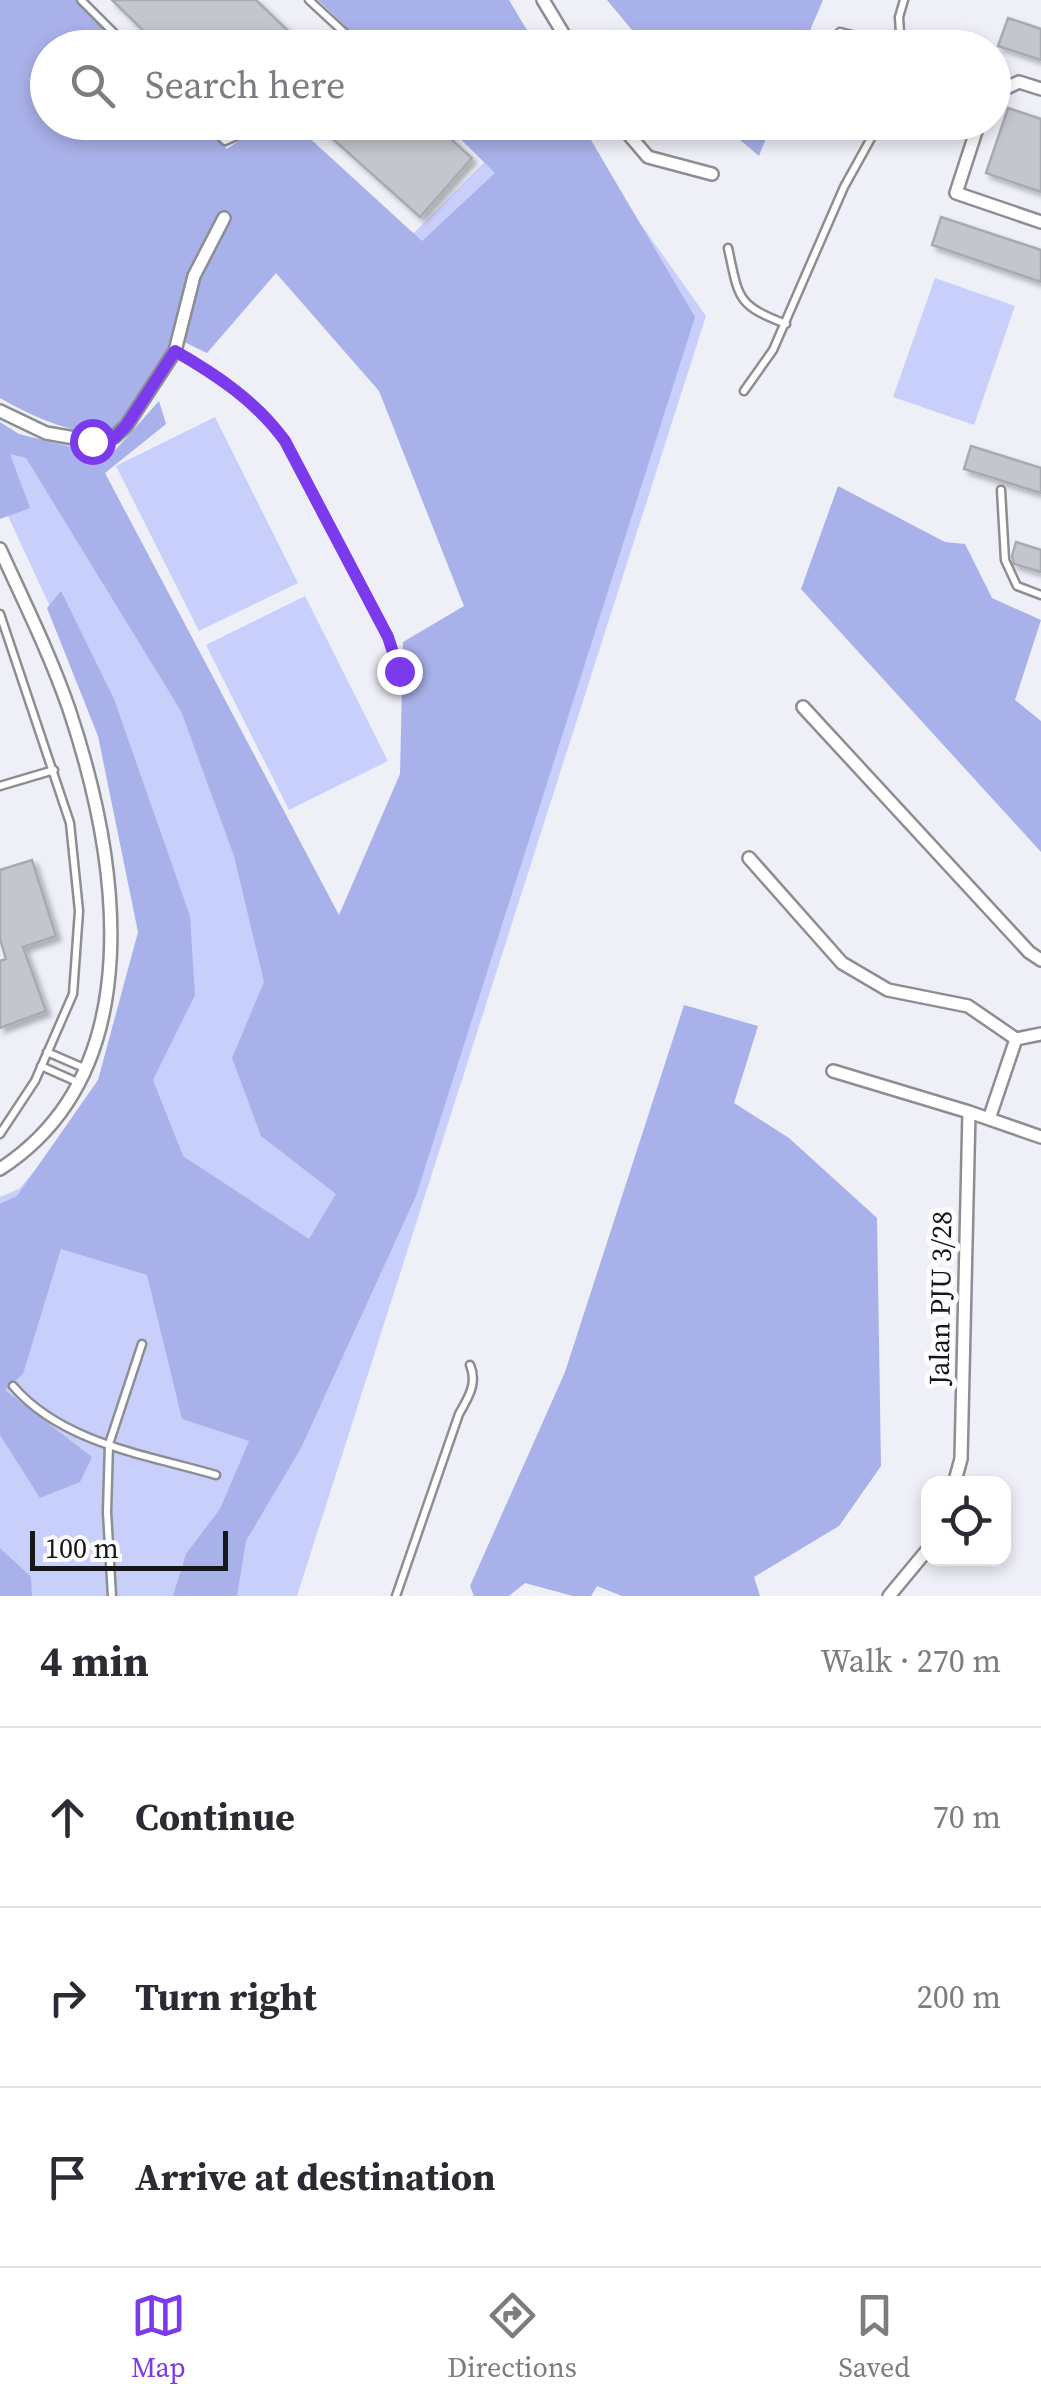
<!DOCTYPE html>
<html lang="en">
<head>
<meta charset="utf-8">
<style>
  :root { --surface:#fff; --page:#f7f7f7; --text:#2b2b33; --muted:#7c7c81; --line:#e1e1e2; --accent:#7c3aed }
  body { margin:0; font-family:"Source Serif 4",serif; background:var(--page); color:var(--text) }
  .controls { position:absolute; right:30px; bottom:30px; display:grid; overflow:hidden; border-radius:20px; box-shadow:0 5px 15px #0003 }
  .controls button { width:90px; height:90px; display:grid; place-items:center; padding:0; border:0; border-bottom:2px solid var(--line); background:var(--surface); color:var(--text); font:50px sans-serif }
  .scale { position:absolute; left:30px; bottom:25px; width:198px; box-sizing:border-box; padding-left:10px; border:5px solid #161719; border-top:0; font-size:28px; line-height:35px; white-space:nowrap; color:#161719; -webkit-text-stroke:8px #fdfdff; paint-order:stroke }
  .stop { position:absolute; width:30px; height:30px; margin:-22px; border:8px solid #7c3aed; border-radius:50%; background:#fff }
  .stop.end { background:#7c3aed; border-color:#fff; box-shadow:0 2px 10px #0008 }
  .list { margin:0; padding:0; list-style:none }
  h2 { display:flex; justify-content:space-between; align-items:center; height:130px; margin:0; padding:0 40px; font-size:42px }
  h2 small { font-size:32px; font-weight:400; color:var(--muted) }
  .list li { display:grid; grid-template-columns:65px 1fr auto; gap:30px; align-items:center; box-sizing:border-box; height:180px; padding:0 40px; border-top:2px solid var(--line) }
  .list b { display:block; font-size:38px; white-space:nowrap }
  .list em { font-size:32px; font-style:normal; color:var(--muted) }
  .icon { flex:none; width:55px; height:55px; fill:none; stroke:currentColor; stroke-width:2; stroke-linecap:round; stroke-linejoin:round }
  .map { position:relative; flex:none; width:1041px; height:1596px; overflow:hidden }
  .search { position:absolute; background:var(--surface); box-shadow:0 5px 15px #0003; left:30px; right:30px; top:30px; height:110px; display:flex; align-items:center; gap:25px; box-sizing:border-box; padding:0 35px; border-radius:55px; color:var(--muted); font-size:38px }
  .sheet { height:670px; background:var(--surface) }
  nav { display:flex; justify-content:space-around; align-items:center; box-sizing:border-box; height:140px; border-top:2px solid var(--line); background:var(--surface); font-size:28px; color:var(--muted) }
  nav a { display:grid; justify-items:center; gap:5px }
  nav .on { color:var(--accent) }
  .map>svg:first-child { display:block }
</style>
</head>
<body>
<div class="map">
<svg width="1041" height="1596" viewBox="0 0 1041 1596">
  <defs>
    <filter id="shadow"><feDropShadow dx="4.5" dy="4.5" stdDeviation="2.5" flood-color="#0004"/></filter>
  </defs>
  <rect width="100%" height="100%" fill="#eeeff7"/>
  <path fill="#c8cffb" d="M523,123H569L706,316L297,1596H0V1197L19,1189L113,1078L148,927L94,701L0,499V445L82,441L321,946L382,930L489,622L412,235Z
    M935,278L1015,306L974,425L893,397Z
    M215,417L298,583L199,631L116,466Z
    M305,596L388,761L289,810L206,645Z"/>
  <path fill="#a9b1ea" d="M0,0H87L131,47L48,48V122L202,123L227,149L264,123H293L422,241L495,173L444,123H581L695,317L416,1196L301,1448L246,1541L237,1596H173L186,1554L220,1509L249,1441L182,1419L147,1275L61,1249L23,1374L5,1390L92,1457L80,1482L40,1498L0,1435V1204L17,1196L98,1080L138,932L98,736L47,608L61,591L114,699L190,916L195,995L153,1080L183,1156L309,1239L336,1194L261,1136L232,1058L264,982L234,856L181,711L26,458L10,454L30,508L0,519V422L19,434L109,457L159,401L166,424L105,473L339,915L400,774L403,642L464,606L379,391L276,273L207,353L174,337C159,363 140,406 118,425C93,447 26,413 0,398Z
    M318,0H509L537,47H367Z
    M607,0H823L803,47L647,48Z
    M720,123H772L759,156Z
    M838,486L945,542L965,544L992,598L1041,620L1015,700L1041,721V852L801,589Z
    M684,1005L758,1026L734,1103L789,1138L877,1218L881,1466L839,1526L754,1577L760,1596H622L597,1586L591,1596H573L525,1583L509,1596H474L470,1586L565,1372Z
    M0,1548L31,1577L32,1596H0Z"/>
  <path fill="#c4c6cd" stroke="#a9aab1" stroke-width="2.5" filter="url(#shadow)" d="M112,0H256L306,48H161Z
    M1008,18L1041,29V60L998,46Z
    M1008,108L1041,119V192L986,173Z
    M314,122H432L472,158L420,217Z
    M941,217L1041,250V282L932,245Z
    M971,446L1041,468V493L964,469Z
    M1016,542L1041,550V572L1014,564L1012,556Z
    M32,860L56,936L23,947L46,1011L0,1028V961L6,959L0,939V870Z"/>
  <g fill="none" stroke-linecap="round" stroke-linejoin="round">
    <defs>
      <path id="service" d="M81,0L129,48
        M309,0L361,48
        M840,32L901,47
        M901,48L899,17L904,0
        M206,122L225,141L247,131L256,122
        M448,122L461,134
        M728,248C739,298 736,305 786,324
        M176,352C218,376 257,403 285,441L388,637L399,671
        M744,391L773,350L844,187L880,122
        M1001,490L1005,560L1017,586L1041,595
        M0,614L70,823L79,911L73,994L35,1081L0,1134
        M0,786L54,770
        M47,1052L84,1068
        M41,1066L77,1082
        M13,1386C62,1443 147,1455 216,1475
        M112,1596L107,1512L109,1444L142,1344
        M396,1596L459,1414C468,1398 478,1383 470,1365"/>
      <path id="minor" d="M543,0L572,48
        M994,94L1019,82L1041,89
        M618,122L648,157L712,174
        M979,122L956,193L1041,222
        M0,411L46,433L92,441L114,437L126,426L175,351L194,276L224,218
        M0,549C24,602 50,654 69,709C118,856 153,1070 0,1169
        M803,707L1029,952L1041,960
        M749,858L842,963L888,990L968,1006L1016,1039L1041,1034
        M833,1071L969,1112L1041,1137
        M989,1119L1016,1039
        M954,1484L961,1459L969,1112
        M889,1596L928,1549"/>
    </defs>
    <use href="#service" stroke="#8d8e94" stroke-width="11"/>
    <use href="#minor" stroke="#8d8e94" stroke-width="16"/>
    <use href="#service" stroke="#fff" stroke-width="6"/>
    <use href="#minor" stroke="#fff" stroke-width="11"/>
  </g>
  <g fill="none" stroke-linecap="round" stroke-linejoin="round">
    <path stroke="#7c3aed" stroke-width="12" d="M92,441L114,438L126,426L175,351C217,375 257,402 285,441L388,637L399,671"/>
  </g>
  <g text-anchor="middle" dominant-baseline="central" stroke-width="10" stroke-linejoin="round" paint-order="stroke">
    <g font-size="28" fill="#161719" stroke="#fdfdff">
      <text transform="translate(940 1298) rotate(-89)">Jalan PJU 3/28</text>
    </g>
  </g>
</svg>
<div class="controls">
<button><svg class="icon" aria-label="locate" viewBox="0 0 24 24"><circle cx="12" cy="12" r="6"/><path d="M12 2v4M12 18v4M2 12h4M18 12h4"/></svg></button>
</div>
<div class="scale">100 m</div>
<div class="stop" style="left:92px;top:441px"></div>
<div class="stop end" style="left:399px;top:671px"></div>
<div class="search"><svg class="icon" aria-label="search" viewBox="0 0 24 24"><circle cx="10" cy="10" r="6"/><path d="M15 15l6 6"/></svg>Search here</div>
</div>
<section class="sheet">
<h2>4 min<small>Walk · 270 m</small></h2>
<ul class="list">
<li><svg class="icon" aria-label="ahead" viewBox="0 0 24 24"><path d="M12 20V5M6 11l6-6 6 6"/></svg><div><b>Continue</b></div><em>70 m</em></li>
<li><svg class="icon" aria-label="right" viewBox="0 0 24 24"><path d="M7 20v-9h11M14 6l5 5-5 5"/></svg><div><b>Turn right</b></div><em>200 m</em></li>
<li><svg class="icon" aria-label="arrive" viewBox="0 0 24 24"><path d="M6 21V4h12l-3 4 3 4H6"/></svg><div><b>Arrive at destination</b></div></li>
</ul>
</section>
<nav>
<a class="on"><svg class="icon" aria-label="map" viewBox="0 0 24 24"><path d="M3 6l6-2 6 2 6-2v14l-6 2-6-2-6 2zM9 4v14M15 6v14"/></svg>Map</a>
<a><svg class="icon" aria-label="directions" viewBox="0 0 24 24"><path d="M12 3l9 9-9 9-9-9zM9 14v-3h6M13 9l2 2-2 2"/></svg>Directions</a>
<a><svg class="icon" aria-label="saved" viewBox="0 0 24 24"><path d="M7 4h10v16l-5-4-5 4z"/></svg>Saved</a>
</nav>
</body>
</html>
